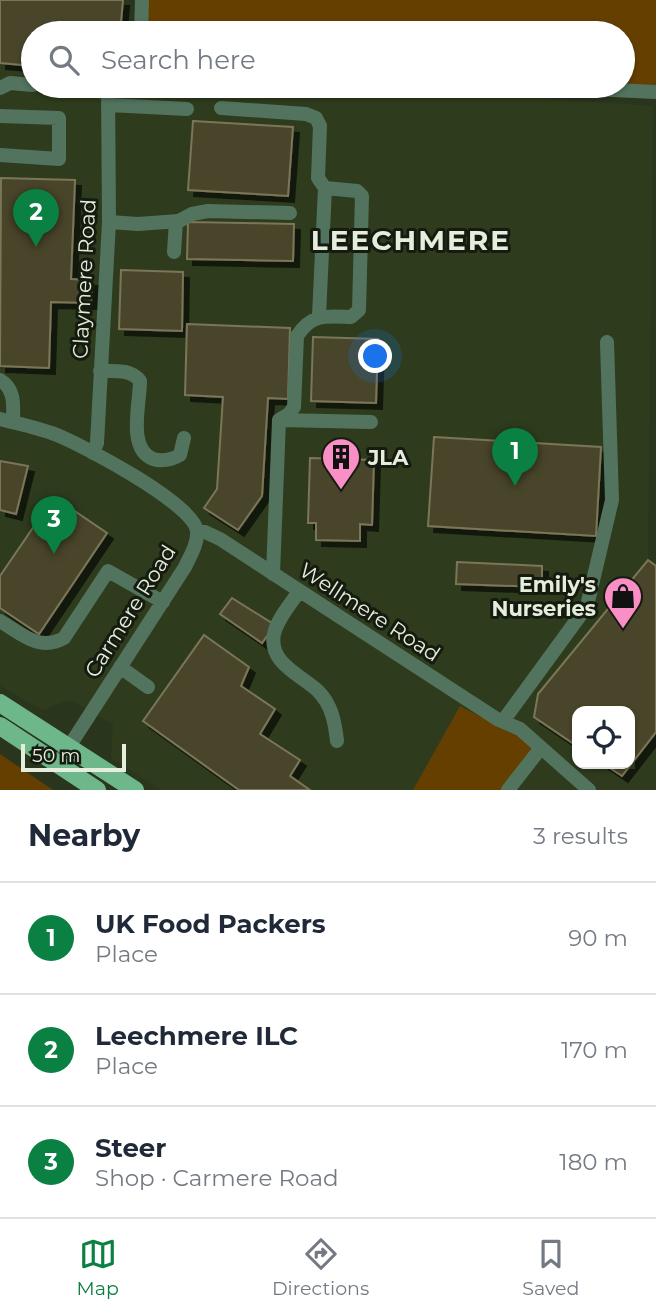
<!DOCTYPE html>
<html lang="en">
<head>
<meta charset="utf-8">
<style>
  :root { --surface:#fff; --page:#f6f6f7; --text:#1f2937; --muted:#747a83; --line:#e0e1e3; --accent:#0b8043 }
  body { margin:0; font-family:Montserrat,sans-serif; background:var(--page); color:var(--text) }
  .controls { position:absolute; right:21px; bottom:21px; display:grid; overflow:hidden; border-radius:14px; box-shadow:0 2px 5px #0004 }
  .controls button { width:63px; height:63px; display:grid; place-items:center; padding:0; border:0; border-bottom:2px solid var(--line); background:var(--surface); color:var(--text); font:35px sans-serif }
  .scale { position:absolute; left:21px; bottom:18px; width:105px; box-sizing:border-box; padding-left:7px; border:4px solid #e5eddd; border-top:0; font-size:19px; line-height:24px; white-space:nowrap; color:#e5eddd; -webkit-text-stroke:5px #161b10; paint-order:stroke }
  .you { position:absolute; left:376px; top:357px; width:24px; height:24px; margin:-18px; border:5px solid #fff; border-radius:50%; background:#1a73e8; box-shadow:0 0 0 10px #1a73e833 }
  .badge { display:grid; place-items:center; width:46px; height:46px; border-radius:50%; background:var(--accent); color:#fff; font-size:23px; font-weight:700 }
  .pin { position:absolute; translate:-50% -58px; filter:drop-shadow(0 2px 4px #0008) }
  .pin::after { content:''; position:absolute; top:37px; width:24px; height:21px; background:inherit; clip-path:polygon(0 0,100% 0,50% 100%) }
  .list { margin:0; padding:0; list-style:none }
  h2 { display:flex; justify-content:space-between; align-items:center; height:91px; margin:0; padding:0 28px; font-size:30px }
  h2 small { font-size:23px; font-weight:400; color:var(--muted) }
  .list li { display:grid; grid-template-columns:46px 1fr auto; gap:21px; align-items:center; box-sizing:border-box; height:112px; padding:0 28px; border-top:2px solid var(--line) }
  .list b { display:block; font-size:26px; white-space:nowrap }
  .list p { margin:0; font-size:23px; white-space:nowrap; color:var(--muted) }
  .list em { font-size:23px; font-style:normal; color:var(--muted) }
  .icon { flex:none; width:38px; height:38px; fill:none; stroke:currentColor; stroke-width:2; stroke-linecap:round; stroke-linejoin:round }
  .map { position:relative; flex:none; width:656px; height:790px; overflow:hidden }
  .search { position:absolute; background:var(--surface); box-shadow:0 2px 5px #0004; left:21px; right:21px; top:21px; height:77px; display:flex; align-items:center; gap:18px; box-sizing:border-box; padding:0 24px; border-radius:38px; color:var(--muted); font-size:26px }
  .sheet { height:427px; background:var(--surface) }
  nav { display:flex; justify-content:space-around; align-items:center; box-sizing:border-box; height:98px; border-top:2px solid var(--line); background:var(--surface); font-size:19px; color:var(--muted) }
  nav a { display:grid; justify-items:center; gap:4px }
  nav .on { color:var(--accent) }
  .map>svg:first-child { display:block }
</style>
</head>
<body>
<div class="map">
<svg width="656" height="790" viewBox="0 0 656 790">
  <defs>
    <filter id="shadow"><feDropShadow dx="6" dy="6" stdDeviation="0" flood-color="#0009"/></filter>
  </defs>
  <rect width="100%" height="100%" fill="#2a351d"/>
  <path fill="#2e3c1d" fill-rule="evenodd" d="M0,64L33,68V86H207L279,93L412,89L653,106L648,560L656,562V790H161L111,758L113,724L70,700L42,710L0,686ZM577,711H630V764H577Z"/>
  <path fill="#643f00" d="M138,0H656V99L399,86H623V33H136Z
    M460,706L538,746L503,790H413Z
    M0,754L53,790H0Z"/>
  <path fill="#494529" stroke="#7b7659" stroke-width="2" filter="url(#shadow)" d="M0,0H123L120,33H33V66L0,63Z
    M193,121L293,127L288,196L188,190Z
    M1,178L75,180L71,279L92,280L91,303L51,302L49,368L0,366Z
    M188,222L294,224L293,261L187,259Z
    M121,270L183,272L182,331L119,329Z
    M187,324L290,328L288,399L268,398L262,496L238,530L204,508L217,489L223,397L185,395Z
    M313,337L378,339L376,403L311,401Z
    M434,437L601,447L596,536L428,526Z
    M310,458L374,460L372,525L360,524V541L316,540V523H308Z
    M0,461L28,466L16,514L0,510Z
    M54,497L107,533L39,634L0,608V576Z
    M648,560L656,566V732L622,776L604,764H630V711H577V746L534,717L538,694Z
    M457,562L542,566V587L456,584Z
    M232,598L275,625L262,643L220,614Z
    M204,635L249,667L241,686L275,709L260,734L300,760L290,776L310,790H239L143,721Z"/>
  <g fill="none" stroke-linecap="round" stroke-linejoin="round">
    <path stroke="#52745f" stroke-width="14" d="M141,33L142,0
      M43,86L108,92
      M531,86L656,92
      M0,88L10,83L33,85
      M109,105L187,109
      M221,108L306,114L316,118L320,126L318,178L325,188L357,191L362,196L359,310L351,317C326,316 312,313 297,336L294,407L289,414L279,420
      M0,116L59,118V159L0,155
      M109,222L138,224L179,221L192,214L208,211L290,213
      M174,252L176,221
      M319,316L325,188
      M100,371C115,371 131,369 140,381C140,404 127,449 153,459C163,462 171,460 180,455L184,438
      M0,380C16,389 13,407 13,422
      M0,419C19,424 39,428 57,435C84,446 194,504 197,531C198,544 190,556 185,567L63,756
      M281,420L371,422
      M93,453L97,443L109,222L108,86
      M197,531L205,532L220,539L497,719L520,729L589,790
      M273,574L279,420
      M299,591C291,604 277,619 274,634C268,663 301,675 318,691C332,705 335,723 337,741
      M0,621C22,634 39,652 64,638L108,571L163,602
      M120,667L148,687
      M503,721L587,606L612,500L607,342
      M508,790L540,749"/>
    <path stroke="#6db78b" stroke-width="18" d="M0,703L135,790
      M0,726L97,790"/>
  </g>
  <defs>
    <symbol id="building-pin" viewBox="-11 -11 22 30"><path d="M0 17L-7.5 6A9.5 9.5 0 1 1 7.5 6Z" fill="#fa8fc6" stroke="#161b10"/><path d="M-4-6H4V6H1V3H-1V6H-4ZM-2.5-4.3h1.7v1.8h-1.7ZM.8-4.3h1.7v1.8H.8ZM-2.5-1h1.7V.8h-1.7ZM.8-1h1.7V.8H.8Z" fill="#111"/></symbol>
    <symbol id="shop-pin" viewBox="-11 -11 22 30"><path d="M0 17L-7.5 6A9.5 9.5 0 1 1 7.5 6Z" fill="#fa8fc6" stroke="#161b10"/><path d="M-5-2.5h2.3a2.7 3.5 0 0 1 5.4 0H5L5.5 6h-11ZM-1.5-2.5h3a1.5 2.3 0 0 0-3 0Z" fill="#111"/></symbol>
  </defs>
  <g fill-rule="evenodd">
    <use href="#building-pin" x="319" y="435" width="44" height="60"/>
    <use href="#shop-pin" x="601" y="574" width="44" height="60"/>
  </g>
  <g text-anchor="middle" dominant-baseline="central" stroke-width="6" stroke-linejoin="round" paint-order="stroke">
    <g font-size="21" fill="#e5eddd" stroke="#161b10">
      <text transform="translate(84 279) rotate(-87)">Claymere Road</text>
      <text transform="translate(130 611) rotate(-58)">Carmere Road</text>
      <text transform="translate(370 612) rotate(33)">Wellmere Road</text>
    </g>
    <g font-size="21" font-weight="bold" fill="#e5eddd" stroke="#161b10" text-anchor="start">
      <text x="368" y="457">JLA</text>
      <text x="596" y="584" text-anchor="end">Emily's<tspan x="596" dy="24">Nurseries</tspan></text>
    </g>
    <g font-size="28" font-weight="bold" letter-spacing="2" fill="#e5eddd" stroke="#161b10">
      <text x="411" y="240">LEECHMERE</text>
    </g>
  </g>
</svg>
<div class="controls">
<button><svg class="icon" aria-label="locate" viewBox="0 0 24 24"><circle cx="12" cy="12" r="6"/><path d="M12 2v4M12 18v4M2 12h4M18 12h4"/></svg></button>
</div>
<div class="scale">50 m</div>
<div class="you"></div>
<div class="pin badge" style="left:515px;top:486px">1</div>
<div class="pin badge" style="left:36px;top:247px">2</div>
<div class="pin badge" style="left:54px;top:554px">3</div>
<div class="search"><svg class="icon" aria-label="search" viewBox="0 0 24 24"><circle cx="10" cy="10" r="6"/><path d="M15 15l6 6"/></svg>Search here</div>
</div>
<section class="sheet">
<h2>Nearby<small>3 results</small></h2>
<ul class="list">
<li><span class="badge">1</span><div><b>UK Food Packers</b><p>Place</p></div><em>90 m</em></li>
<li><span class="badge">2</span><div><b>Leechmere ILC</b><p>Place</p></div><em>170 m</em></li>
<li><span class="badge">3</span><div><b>Steer</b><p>Shop · Carmere Road</p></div><em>180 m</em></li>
</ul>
</section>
<nav>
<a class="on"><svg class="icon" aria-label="map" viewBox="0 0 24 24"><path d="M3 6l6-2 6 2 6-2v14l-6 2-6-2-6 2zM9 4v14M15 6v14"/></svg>Map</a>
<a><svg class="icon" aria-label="directions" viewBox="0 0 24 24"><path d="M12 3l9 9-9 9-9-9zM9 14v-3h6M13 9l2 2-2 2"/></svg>Directions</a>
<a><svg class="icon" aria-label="saved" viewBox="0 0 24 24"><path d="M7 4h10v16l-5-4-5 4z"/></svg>Saved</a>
</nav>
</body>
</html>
